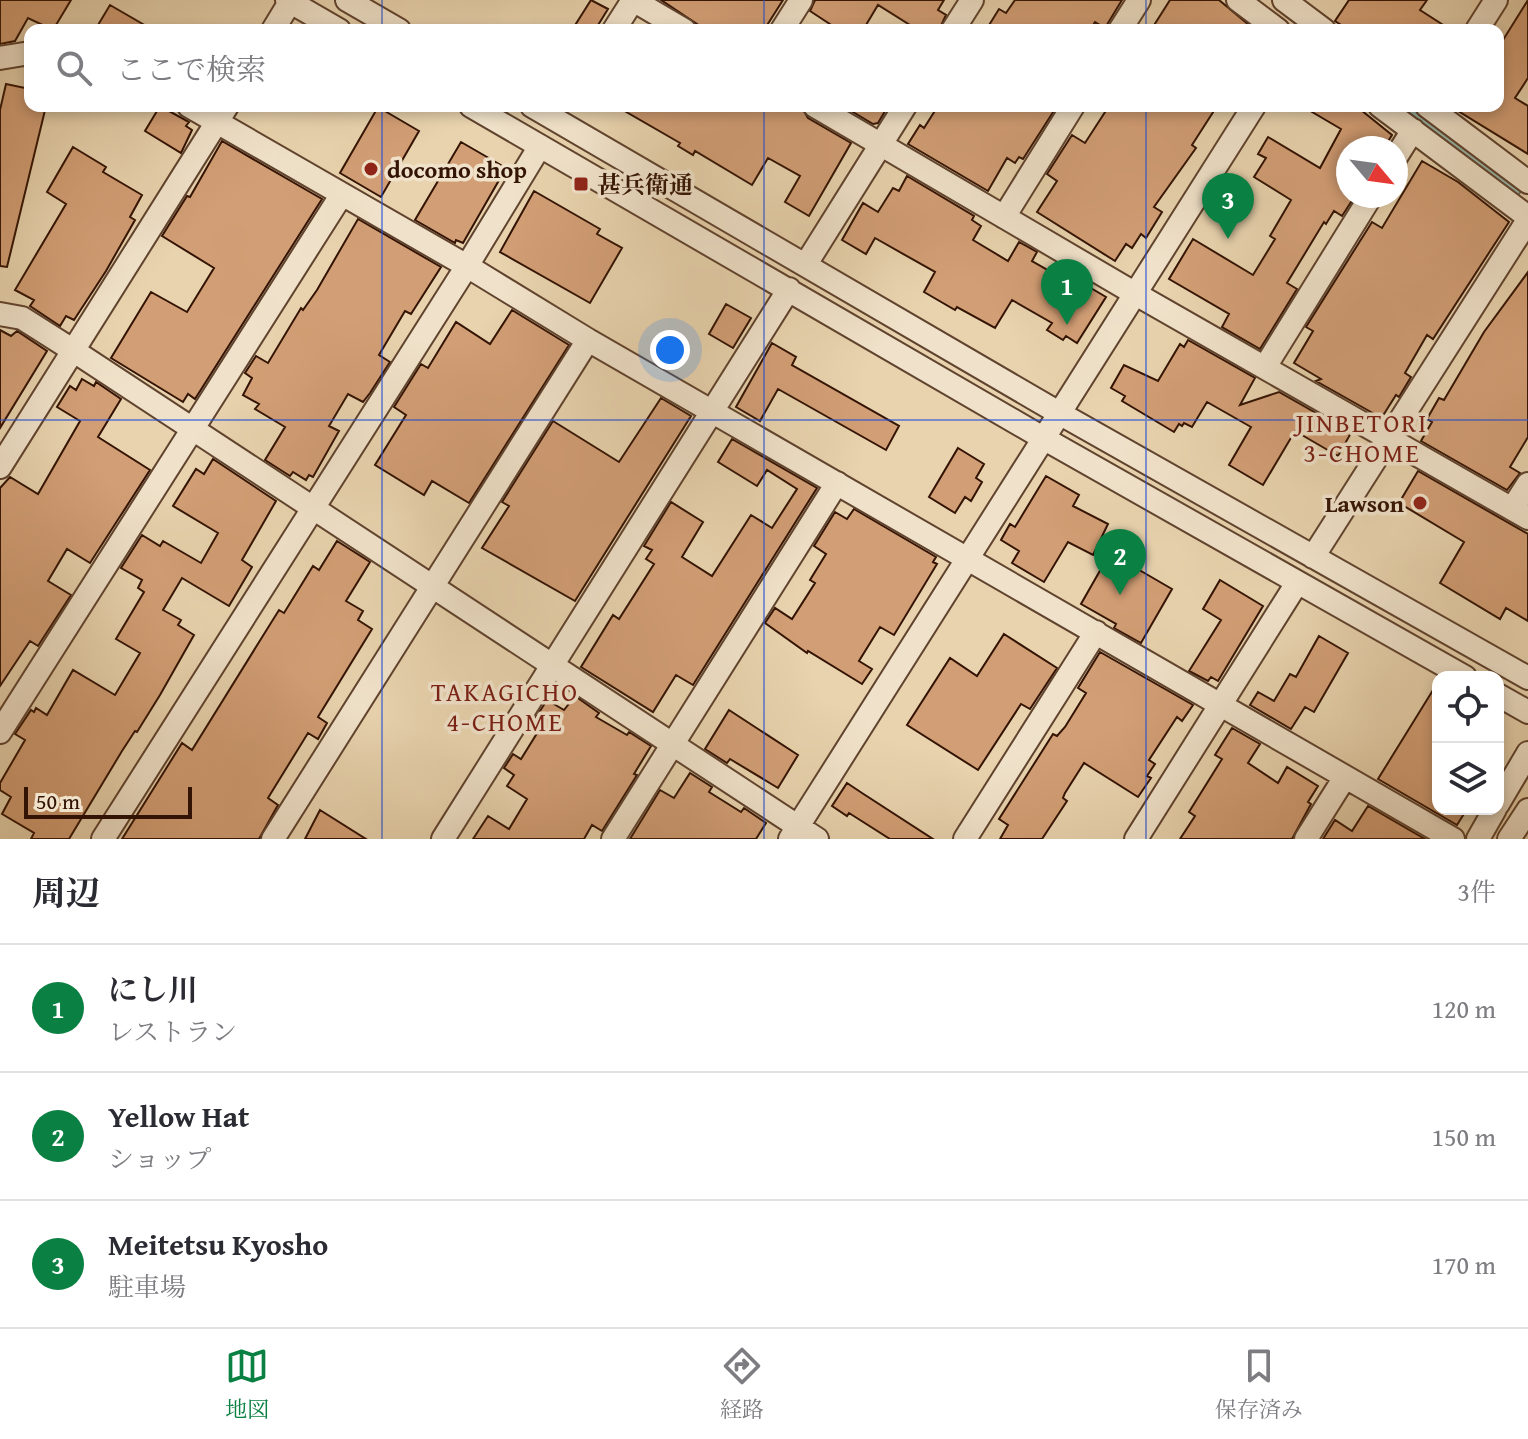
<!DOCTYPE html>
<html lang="ja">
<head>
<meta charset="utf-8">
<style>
  :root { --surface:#fff; --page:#f7f7f7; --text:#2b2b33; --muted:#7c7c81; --line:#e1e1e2; --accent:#0b8043 }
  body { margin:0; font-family:"Gentium Book Plus","Noto Serif JP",serif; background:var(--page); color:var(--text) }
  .controls { position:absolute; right:24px; bottom:24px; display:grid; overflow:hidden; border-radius:16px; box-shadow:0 4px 12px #0003 }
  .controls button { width:72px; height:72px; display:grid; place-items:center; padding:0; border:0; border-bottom:2px solid var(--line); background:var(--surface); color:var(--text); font:40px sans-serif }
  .compass { position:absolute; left:1336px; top:136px; width:72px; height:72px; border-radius:50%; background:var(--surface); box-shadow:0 4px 12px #0003; rotate:119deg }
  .scale { position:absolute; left:24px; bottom:20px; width:168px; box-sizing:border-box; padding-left:8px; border:4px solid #331303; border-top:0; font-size:22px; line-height:28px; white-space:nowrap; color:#331303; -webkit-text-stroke:6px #f0e2ca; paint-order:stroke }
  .you { position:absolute; left:670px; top:350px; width:28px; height:28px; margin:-20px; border:6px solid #fff; border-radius:50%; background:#1a73e8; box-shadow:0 0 0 12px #1a73e833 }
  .badge { display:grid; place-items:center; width:52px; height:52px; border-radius:50%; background:var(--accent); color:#fff; font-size:26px; font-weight:700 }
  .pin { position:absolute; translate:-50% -66px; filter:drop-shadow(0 2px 4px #0008) }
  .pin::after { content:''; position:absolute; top:42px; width:28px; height:24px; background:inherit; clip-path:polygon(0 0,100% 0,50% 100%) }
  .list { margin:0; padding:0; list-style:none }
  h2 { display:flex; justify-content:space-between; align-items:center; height:104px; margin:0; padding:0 32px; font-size:34px }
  h2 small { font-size:26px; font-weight:400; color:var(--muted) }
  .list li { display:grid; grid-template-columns:52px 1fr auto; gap:24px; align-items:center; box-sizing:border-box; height:128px; padding:0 32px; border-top:2px solid var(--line) }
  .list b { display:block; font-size:30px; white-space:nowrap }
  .list p { margin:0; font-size:26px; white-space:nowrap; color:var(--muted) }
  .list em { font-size:26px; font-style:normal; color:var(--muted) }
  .icon { flex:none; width:44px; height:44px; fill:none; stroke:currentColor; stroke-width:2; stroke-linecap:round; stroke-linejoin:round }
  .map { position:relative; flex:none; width:1528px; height:839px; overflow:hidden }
  .search { position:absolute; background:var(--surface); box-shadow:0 4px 12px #0003; left:24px; right:24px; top:24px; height:88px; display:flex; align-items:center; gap:20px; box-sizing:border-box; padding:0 28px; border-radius:16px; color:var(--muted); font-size:30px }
  .sheet { height:488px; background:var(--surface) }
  nav { display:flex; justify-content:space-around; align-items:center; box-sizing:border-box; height:112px; border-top:2px solid var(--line); background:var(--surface); font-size:22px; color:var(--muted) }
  nav a { display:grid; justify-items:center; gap:4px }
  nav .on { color:var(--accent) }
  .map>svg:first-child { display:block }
</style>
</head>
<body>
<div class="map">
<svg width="1528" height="839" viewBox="0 0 1528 839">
  <rect width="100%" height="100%" fill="#e8d3ae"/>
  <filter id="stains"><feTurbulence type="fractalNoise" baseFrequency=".0025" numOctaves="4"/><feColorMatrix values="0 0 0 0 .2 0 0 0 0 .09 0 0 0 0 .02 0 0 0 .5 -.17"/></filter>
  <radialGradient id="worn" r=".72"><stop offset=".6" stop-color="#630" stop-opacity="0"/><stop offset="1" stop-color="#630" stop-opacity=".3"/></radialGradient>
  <path fill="#97b8ac" stroke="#6f7668" stroke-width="2" d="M1396,106H1414L1523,188L1517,197Z"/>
  <path fill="#d29e75" stroke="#331303" stroke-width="2" d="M0,0H71L53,30L28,18L15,41L0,44Z
    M591,0L608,9L595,30H572Z
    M661,0H783L764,30H706Z
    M815,0H944L938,10L946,15L939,30H918L878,5L863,30H839L810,11Z
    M1015,0H1122L1105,28L1095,22L1090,30H986L999,9L1006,13Z
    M1170,0H1219L1255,30H1151Z
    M1349,0H1427L1420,10L1451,30H1349L1335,21Z
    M1528,0V78L1515,98L1528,106V154L1450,106H1498V48Z
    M110,5L153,30H95Z
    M6,84L30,89V106H46L7,267L0,266V110Z
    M160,106L189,122L186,126L192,130L181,153L145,131Z
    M616,106H801L808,118L851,143L809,216L785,202L800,176L768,158L752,185L695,151L693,155L678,146L680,143Z
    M843,106H888L878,123L873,124Z
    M938,106H1057L1023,159L1019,157L1015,163L1007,158L988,191L908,144L920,125L924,128Z
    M1109,106H1217L1192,145L1196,148L1154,207L1162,212L1146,238L1141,234L1132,248L1126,244L1115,261L1037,212L1057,181L1047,174L1072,135L1085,143Z
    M1302,106H1356L1392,135L1384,148H1348V196H1355L1342,216L1334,211L1326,224L1324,222L1287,283L1297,289L1260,349L1222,327L1229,314L1169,279L1193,239L1253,275L1275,239L1270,236L1291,200L1254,177L1266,158L1258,154L1268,137L1320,168L1341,129Z
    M378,107L419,131L381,197L340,173Z
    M222,141L322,199L195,399L188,394L183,402L111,358L151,292L187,312L214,268L162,236L187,196L190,197Z
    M461,142L506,168L463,243L456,240L455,243L415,220Z
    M73,147L106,167L103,172L142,195L130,217L135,220L106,271L74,320L66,316L60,326L30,306L34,300L15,290L66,204L47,192Z
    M1422,161L1458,182L1509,222L1433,339L1427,335L1405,373L1411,377L1399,397L1396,395L1384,414L1378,416L1316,381L1321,379L1294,363L1313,331L1306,327L1372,222L1382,228Z
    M907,176L974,216L972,220L981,226L973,240L1008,261L1019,242L1037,252L1032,261L1081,289L1084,284L1106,297L1077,343L1066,336L1063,340L1047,330L1052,323L1012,300L995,328L957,307L955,310L924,292L935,272L875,238L866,254L842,240L863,203L878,212L893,188L899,191Z
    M534,191L600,229L597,234L622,248L590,303L500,252Z
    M358,219L441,267L411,314L405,311L379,355L390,362L370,393L363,402L348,394L329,426L339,431L313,477L309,475L306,480L293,472L290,476L265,460L285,427L255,409L259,404L243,395L252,378L245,373L256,356L268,363L301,308L303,310L317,290Z
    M1528,272V437L1510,467L1520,473L1507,490L1421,441L1432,422L1427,419L1439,398L1444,400L1484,332Z
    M726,304L751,318L733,348L709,334Z
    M512,310L569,345L469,503L432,481L424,495L375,465L406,415L394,407L421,364L428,368L456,322L490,344Z
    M0,330L11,336L17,331L47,351L0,428Z
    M1188,340L1255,378L1240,405L1279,392L1351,433L1338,456L1295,431L1263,485L1229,465L1251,427L1207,402L1192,427L1184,423L1182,426L1179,424L1174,432L1122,401L1125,396L1111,388L1124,365L1158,381L1180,344L1184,347Z
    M772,343L796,357L792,365L899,426L886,450L778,389L760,421L736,407Z
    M82,379L94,386L96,382L121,399L98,437L150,470L90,563L67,549L48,581L71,595L38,646L30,641L0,686V488L10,477L38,494L80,421L57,407L70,386L76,390Z
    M661,398L691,416L575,601L482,548L509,506L502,502L553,421L619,462Z
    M732,439L817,488L693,685L676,675L653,712L581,667L613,615L619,619L654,564L646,559L652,550L644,546L671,502L703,522L682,557L712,576L751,515L772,528L797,489L767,470L757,486L718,462Z
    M958,448L984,464L976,478L982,482L971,501L965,497L955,513L929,497Z
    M213,459L276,501L242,560L252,567L229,606L182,578L163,610L181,620L178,625L194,635L160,695L137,732L135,731L122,751L69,839H31L34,833L2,814L11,797L0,790V783L25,740L15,734L31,710L34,712L36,708L47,715L73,670L115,695L140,653L116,639L144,592L138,588L142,580L121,568L142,535L160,546L163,541L201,563L218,533L173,506L196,469L204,474Z
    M1418,471L1528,534V621L1506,608L1500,619L1440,583L1464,542L1399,503Z
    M1046,476L1079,495L1073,506L1108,524L1093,555L1068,542L1044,582L1012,563L1019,551L1001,540L1010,524L1015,527Z
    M854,509L936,557L933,562L937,564L894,635L880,627L859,661L872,669L862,684L808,651L807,653L765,623L775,608L792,619L815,583L810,580L826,554L814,546L835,512L847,519Z
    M337,541L370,562L346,601L363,611L358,620L372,629L318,717L327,723L318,739L308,733L268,798L278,805L259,839H122L182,743L192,750L279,610L284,613L313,566L319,570Z
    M1110,553L1172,589L1141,643L1114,628L1116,624L1081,604Z
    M1220,580L1263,606L1218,681L1211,677L1208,681L1189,671L1221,620L1203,609Z
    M1004,634L1057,668L1030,709L1021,704L978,770L907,725L950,658L977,676Z
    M1319,636L1348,653L1314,712L1305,707L1291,729L1250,705L1258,692L1274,701L1290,674L1296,677Z
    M1100,652L1193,705L1182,721L1177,717L1149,760L1155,764L1147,776L1151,778L1138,797L1084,763L1065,793L1063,798L1067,801L1042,839H1000L1008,825L999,819L1053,734L1057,736L1065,727L1086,693L1078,688Z
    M1438,682V809H1467L1457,825L1378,779Z
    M575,696L599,713L596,717L627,735L629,732L651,746L634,774L637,775L602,831L592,825L584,839H473L488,816L509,829L527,799L507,786L514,775L504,768L513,754L521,759L539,730L531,725L547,700L564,710Z
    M729,710L798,755L778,788L730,759L727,763L705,749Z
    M1232,728L1260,744L1248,763L1278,783L1287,767L1318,786L1308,802L1311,804L1292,839H1180L1195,816L1189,812L1222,759L1215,755Z
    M690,773L712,787L709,792L741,812L744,808L766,823L756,839H630L660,790L674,798Z
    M847,783L862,793L933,839H890L849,813L847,816L832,806Z
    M1368,806L1425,839H1323L1335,820L1352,831Z
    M320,810L366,839H305Z"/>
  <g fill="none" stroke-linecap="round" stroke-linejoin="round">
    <defs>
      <path id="minor" d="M287,0L339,30
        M347,0L399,30
        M1238,0L1278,30
        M1284,0L1324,30
        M273,30L290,2
        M614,30L633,0L684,30
        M782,30L801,0
        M953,30L972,0
        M1120,30L1139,0
        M1477,30L1496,0
        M0,58L30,53
        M189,106L467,266L588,340L1453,839
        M471,106L1043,438L1465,677
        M532,106L1059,413L1528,678
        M815,106L1134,293L1528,518
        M1380,106L1528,217
        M1427,106L1528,182
        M1396,157L1413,130
        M1004,217L1073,106
        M806,264L905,106
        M0,314L22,318L74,351L817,839
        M1265,367L1371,196
        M0,467L227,106
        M1512,509L1528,484
        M1313,557L1528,220
        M1498,695L1528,712
        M0,732L342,194
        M1498,804L1528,753
        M103,839L467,266L540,146
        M273,839L588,340
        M443,839L789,289
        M613,839L837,483
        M790,839L1254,106
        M965,839L1096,632
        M1136,839L1297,583
        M1306,839L1345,777
        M1478,839L1495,809
        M1509,839L1528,810"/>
    </defs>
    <use href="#minor" stroke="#60432e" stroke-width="26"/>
    <use href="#minor" stroke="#f0e2ca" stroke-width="22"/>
  </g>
  <path fill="none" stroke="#1d4ed8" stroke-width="2" stroke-opacity="0.55" d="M382,0V30M764,0V30M1146,0V30M382,106V839M764,106V839M1146,106V839M0,420H1528"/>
  <g fill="#8f2418" stroke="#f0e2ca" stroke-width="3">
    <circle cx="371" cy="169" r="8"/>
    <rect x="573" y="176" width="16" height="16" rx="4"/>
    <circle cx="1420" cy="503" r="8"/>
  </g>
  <g text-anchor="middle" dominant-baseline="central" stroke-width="7" stroke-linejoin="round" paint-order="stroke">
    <g font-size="24" font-weight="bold" fill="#331303" stroke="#f0e2ca" text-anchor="start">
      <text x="387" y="169">docomo shop</text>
      <text x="597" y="184">甚兵衛通</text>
      <text x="1404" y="503" text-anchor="end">Lawson</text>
    </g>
    <g font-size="26" letter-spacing="2" fill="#7a1f14" stroke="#f0e2ca">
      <text x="1362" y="422">JINBETORI<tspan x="1362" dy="30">3-CHOME</tspan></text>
      <text x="505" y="691">TAKAGICHO<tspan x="505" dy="30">4-CHOME</tspan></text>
    </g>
  </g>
  <rect width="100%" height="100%" filter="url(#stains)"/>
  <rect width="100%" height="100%" fill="url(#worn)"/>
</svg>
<div class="controls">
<button><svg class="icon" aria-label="locate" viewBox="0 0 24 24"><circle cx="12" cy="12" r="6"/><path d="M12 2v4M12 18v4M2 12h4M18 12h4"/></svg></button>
<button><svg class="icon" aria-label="layers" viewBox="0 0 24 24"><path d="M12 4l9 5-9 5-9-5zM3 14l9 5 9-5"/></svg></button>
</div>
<svg class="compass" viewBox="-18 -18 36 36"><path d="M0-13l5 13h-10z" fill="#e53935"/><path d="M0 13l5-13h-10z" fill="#7c7c81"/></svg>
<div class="scale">50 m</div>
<div class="you"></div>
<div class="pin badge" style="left:1067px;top:325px">1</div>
<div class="pin badge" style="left:1120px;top:595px">2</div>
<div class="pin badge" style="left:1228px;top:239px">3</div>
<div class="search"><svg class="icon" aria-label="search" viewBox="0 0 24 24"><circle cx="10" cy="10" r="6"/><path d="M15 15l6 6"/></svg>ここで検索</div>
</div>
<section class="sheet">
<h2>周辺<small>3件</small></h2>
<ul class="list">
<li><span class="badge">1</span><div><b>にし川</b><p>レストラン</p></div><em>120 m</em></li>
<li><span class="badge">2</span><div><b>Yellow Hat</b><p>ショップ</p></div><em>150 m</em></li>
<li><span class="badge">3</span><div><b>Meitetsu Kyosho</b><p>駐車場</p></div><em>170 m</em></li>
</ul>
</section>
<nav>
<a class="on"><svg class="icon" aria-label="map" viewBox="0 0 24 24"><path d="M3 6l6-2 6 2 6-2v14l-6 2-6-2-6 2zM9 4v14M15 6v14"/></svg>地図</a>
<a><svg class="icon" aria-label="directions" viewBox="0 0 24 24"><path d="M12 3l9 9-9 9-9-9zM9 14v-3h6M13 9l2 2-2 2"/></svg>経路</a>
<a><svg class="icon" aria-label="saved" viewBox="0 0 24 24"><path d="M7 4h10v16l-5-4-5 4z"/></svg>保存済み</a>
</nav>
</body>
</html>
